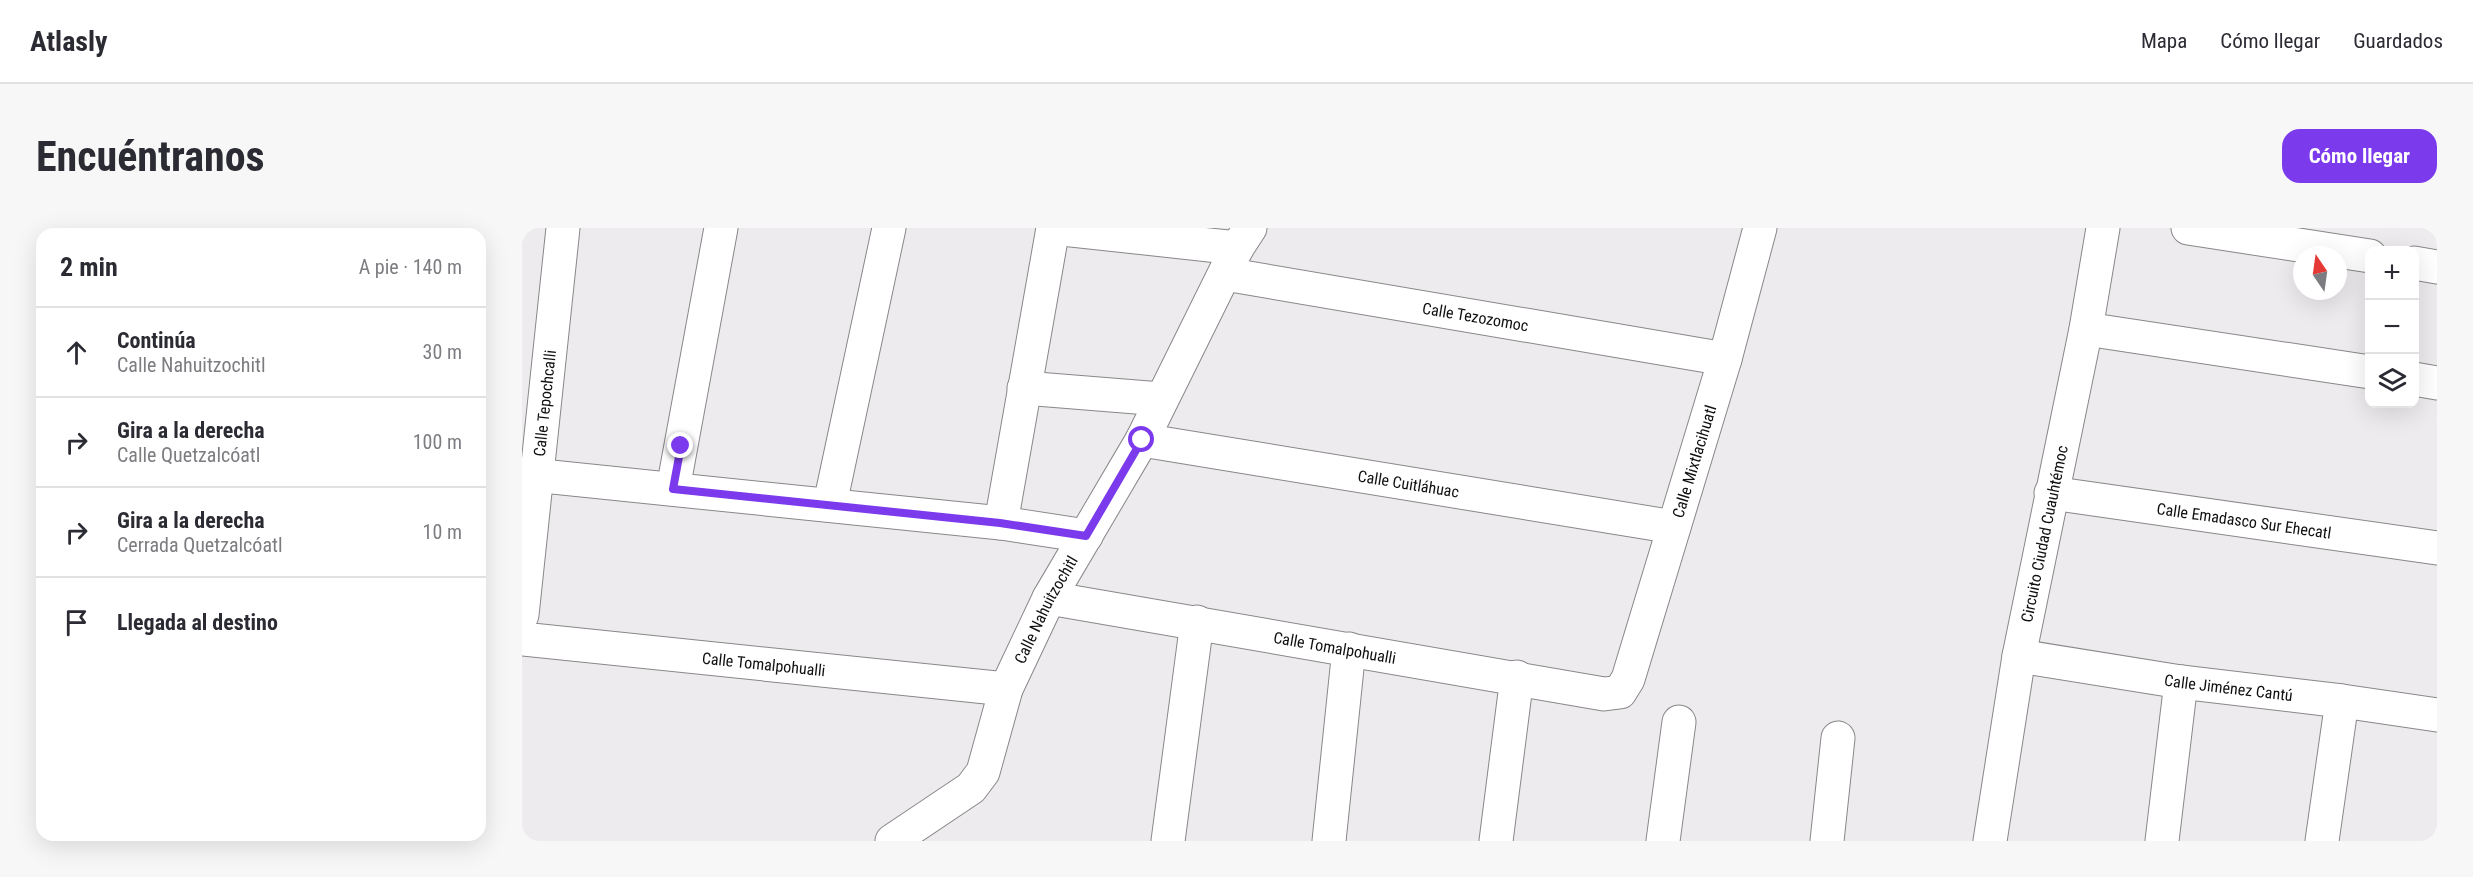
<!DOCTYPE html>
<html lang="es">
<head>
<meta charset="utf-8">
<style>
  :root { --surface:#fff; --page:#f7f7f7; --text:#2b2b33; --muted:#7c7c81; --line:#e1e1e2; --accent:#7c3aed }
  body { margin:0; font-family:"Roboto Condensed",sans-serif; background:var(--page); color:var(--text) }
  .controls { position:absolute; right:18px; top:18px; display:grid; overflow:hidden; border-radius:12px; box-shadow:0 6px 24px #0002 }
  .controls button { width:54px; height:54px; display:grid; place-items:center; padding:0; border:0; border-bottom:2px solid var(--line); background:var(--surface); color:var(--text); font:30px sans-serif }
  .compass { position:absolute; left:1771px; top:18px; width:54px; height:54px; border-radius:50%; background:var(--surface); box-shadow:0 6px 24px #0002; rotate:347deg }
  .stop { position:absolute; width:18px; height:18px; margin:-14px; border:4px solid #7c3aed; border-radius:50%; background:#fff }
  .stop.end { background:#7c3aed; border-color:#fff; box-shadow:0 2px 6px #0008 }
  .list { margin:0; padding:0; list-style:none }
  h2 { display:flex; justify-content:space-between; align-items:center; height:78px; margin:0; padding:0 24px; font-size:26px }
  h2 small { font-size:20px; font-weight:400; color:var(--muted) }
  .list li { display:grid; grid-template-columns:39px 1fr auto; gap:18px; align-items:center; box-sizing:border-box; height:90px; padding:0 24px; border-top:2px solid var(--line) }
  .list b { display:block; font-size:22px; white-space:nowrap }
  .list p { margin:0; font-size:20px; white-space:nowrap; color:var(--muted) }
  .list em { font-size:20px; font-style:normal; color:var(--muted) }
  .icon { flex:none; width:33px; height:33px; fill:none; stroke:currentColor; stroke-width:2; stroke-linecap:round; stroke-linejoin:round }
  .map { position:relative; flex:none; width:1915px; height:613px; overflow:hidden; border-radius:18px }
  header { display:flex; align-items:center; gap:36px; box-sizing:border-box; height:84px; padding:0 30px; background:var(--surface); border-bottom:2px solid var(--line) }
  header strong { font-size:28px }
  nav { display:flex; gap:33px; margin-inline-start:auto; font-size:21px }
  .intro { display:flex; align-items:center; justify-content:space-between; box-sizing:border-box; height:144px; padding:0 36px }
  h1 { margin:0; font-size:42px }
  .button { padding:15px 27px; border-radius:18px; background:var(--accent); color:#fff; font-size:21px; font-weight:700 }
  main { display:flex; gap:36px; padding:0 36px }
  aside { flex:1; background:var(--surface); border-radius:18px; box-shadow:0 6px 24px #0002 }
  .map>svg:first-child { display:block }
</style>
</head>
<body>
<header>
<strong>Atlasly</strong>
<nav><a>Mapa</a><a>Cómo llegar</a><a>Guardados</a></nav>
</header>
<div class="intro"><h1>Encuéntranos</h1><a class="button">Cómo llegar</a></div>
<main>
<aside>
<h2>2 min<small>A pie · 140 m</small></h2>
<ul class="list">
<li><svg class="icon" aria-label="ahead" viewBox="0 0 24 24"><path d="M12 20V5M6 11l6-6 6 6"/></svg><div><b>Continúa</b><p>Calle Nahuitzochitl</p></div><em>30 m</em></li>
<li><svg class="icon" aria-label="right" viewBox="0 0 24 24"><path d="M7 20v-9h11M14 6l5 5-5 5"/></svg><div><b>Gira a la derecha</b><p>Calle Quetzalcóatl</p></div><em>100 m</em></li>
<li><svg class="icon" aria-label="right" viewBox="0 0 24 24"><path d="M7 20v-9h11M14 6l5 5-5 5"/></svg><div><b>Gira a la derecha</b><p>Cerrada Quetzalcóatl</p></div><em>10 m</em></li>
<li><svg class="icon" aria-label="arrive" viewBox="0 0 24 24"><path d="M6 21V4h12l-3 4 3 4H6"/></svg><div><b>Llegada al destino</b></div></li>
</ul>
</aside>
<div class="map">
<svg width="1915" height="613" viewBox="0 0 1915 613">
  <rect width="100%" height="100%" fill="#edebed"/>
  <g fill="none" stroke-linecap="round" stroke-linejoin="round">
    <defs>
      <g id="minor">
        <path d="M531,0L715,20"/>
        <path d="M1666,0L1848,28"/>
        <path d="M1892,35L1915,39"/>
        <path id="s1" d="M703,46L1203,131"/>
        <path d="M1564,101L1848,144"/>
        <path d="M1892,151L1915,155"/>
        <path d="M502,160L639,171"/>
        <path id="s2" d="M620,212L1152,299"/>
        <path d="M0,246L479,295L564,308"/>
        <path d="M151,261L199,0"/>
        <path id="s3" d="M1529,265L1915,320"/>
        <path d="M308,276L367,0"/>
        <path d="M479,295L531,0"/>
        <path id="s4" d="M527,370L1082,466L1098,464L1106,451L1203,131L1238,0"/>
        <path id="s5" d="M0,387L41,0"/>
        <path id="s6" d="M0,411L484,461"/>
        <path id="s7" d="M1497,428L1659,454L1820,473L1915,487"/>
        <path id="s8" d="M370,613L449,560L461,544L484,461L527,370L620,212L715,20L728,0"/>
        <path d="M646,613L675,394"/>
        <path d="M807,613L827,421"/>
        <path d="M974,613L995,449"/>
        <path d="M1141,613L1157,494"/>
        <path d="M1305,613L1316,510"/>
        <path id="s9" d="M1468,613L1497,428L1564,101L1581,0"/>
        <path d="M1640,613L1659,454"/>
        <path d="M1800,613L1820,473"/>
      </g>
    </defs>
    <use href="#minor" stroke="#898789" stroke-width="35"/>
    <use href="#minor" stroke="#fff" stroke-width="33"/>
  </g>
  <g fill="none" stroke-linecap="round" stroke-linejoin="round">
    <path stroke="#7c3aed" stroke-width="8" d="M159,218L151,261L478,295L564,308L620,212"/>
  </g>
  <g text-anchor="middle" dominant-baseline="central" stroke-width="4.5" stroke-linejoin="round" paint-order="stroke">
    <g font-size="16" fill="#100f10" stroke="#edebed">
      <text stroke="none"><textPath href="#s1" startOffset="254">Calle Tezozomoc</textPath></text>
      <text stroke="none"><textPath href="#s5" startOffset="213">Calle Tepochcalli</textPath></text>
      <text stroke="none"><textPath href="#s4" startOffset="822">Calle Mixtlacihuatl</textPath></text>
      <text stroke="none"><textPath href="#s2" startOffset="270">Calle Cuitláhuac</textPath></text>
      <text stroke="none"><textPath href="#s3" startOffset="195">Calle Emadasco Sur Ehecatl</textPath></text>
      <text stroke="none"><textPath href="#s9" startOffset="312">Circuito Ciudad Cuauhtémoc</textPath></text>
      <text stroke="none"><textPath href="#s8" startOffset="290">Calle Nahuitzochitl</textPath></text>
      <text stroke="none"><textPath href="#s4" startOffset="290">Calle Tomalpohualli</textPath></text>
      <text stroke="none"><textPath href="#s6" startOffset="243">Calle Tomalpohualli</textPath></text>
      <text stroke="none"><textPath href="#s7" startOffset="212">Calle Jiménez Cantú</textPath></text>
    </g>
  </g>
</svg>
<div class="controls">
<button>+</button>
<button>−</button>
<button><svg class="icon" aria-label="layers" viewBox="0 0 24 24"><path d="M12 4l9 5-9 5-9-5zM3 14l9 5 9-5"/></svg></button>
</div>
<svg class="compass" viewBox="-18 -18 36 36"><path d="M0-13l5 13h-10z" fill="#e53935"/><path d="M0 13l5-13h-10z" fill="#7c7c81"/></svg>
<div class="stop" style="left:620px;top:212px"></div>
<div class="stop end" style="left:159px;top:218px"></div>
</div>
</main>
</body>
</html>
